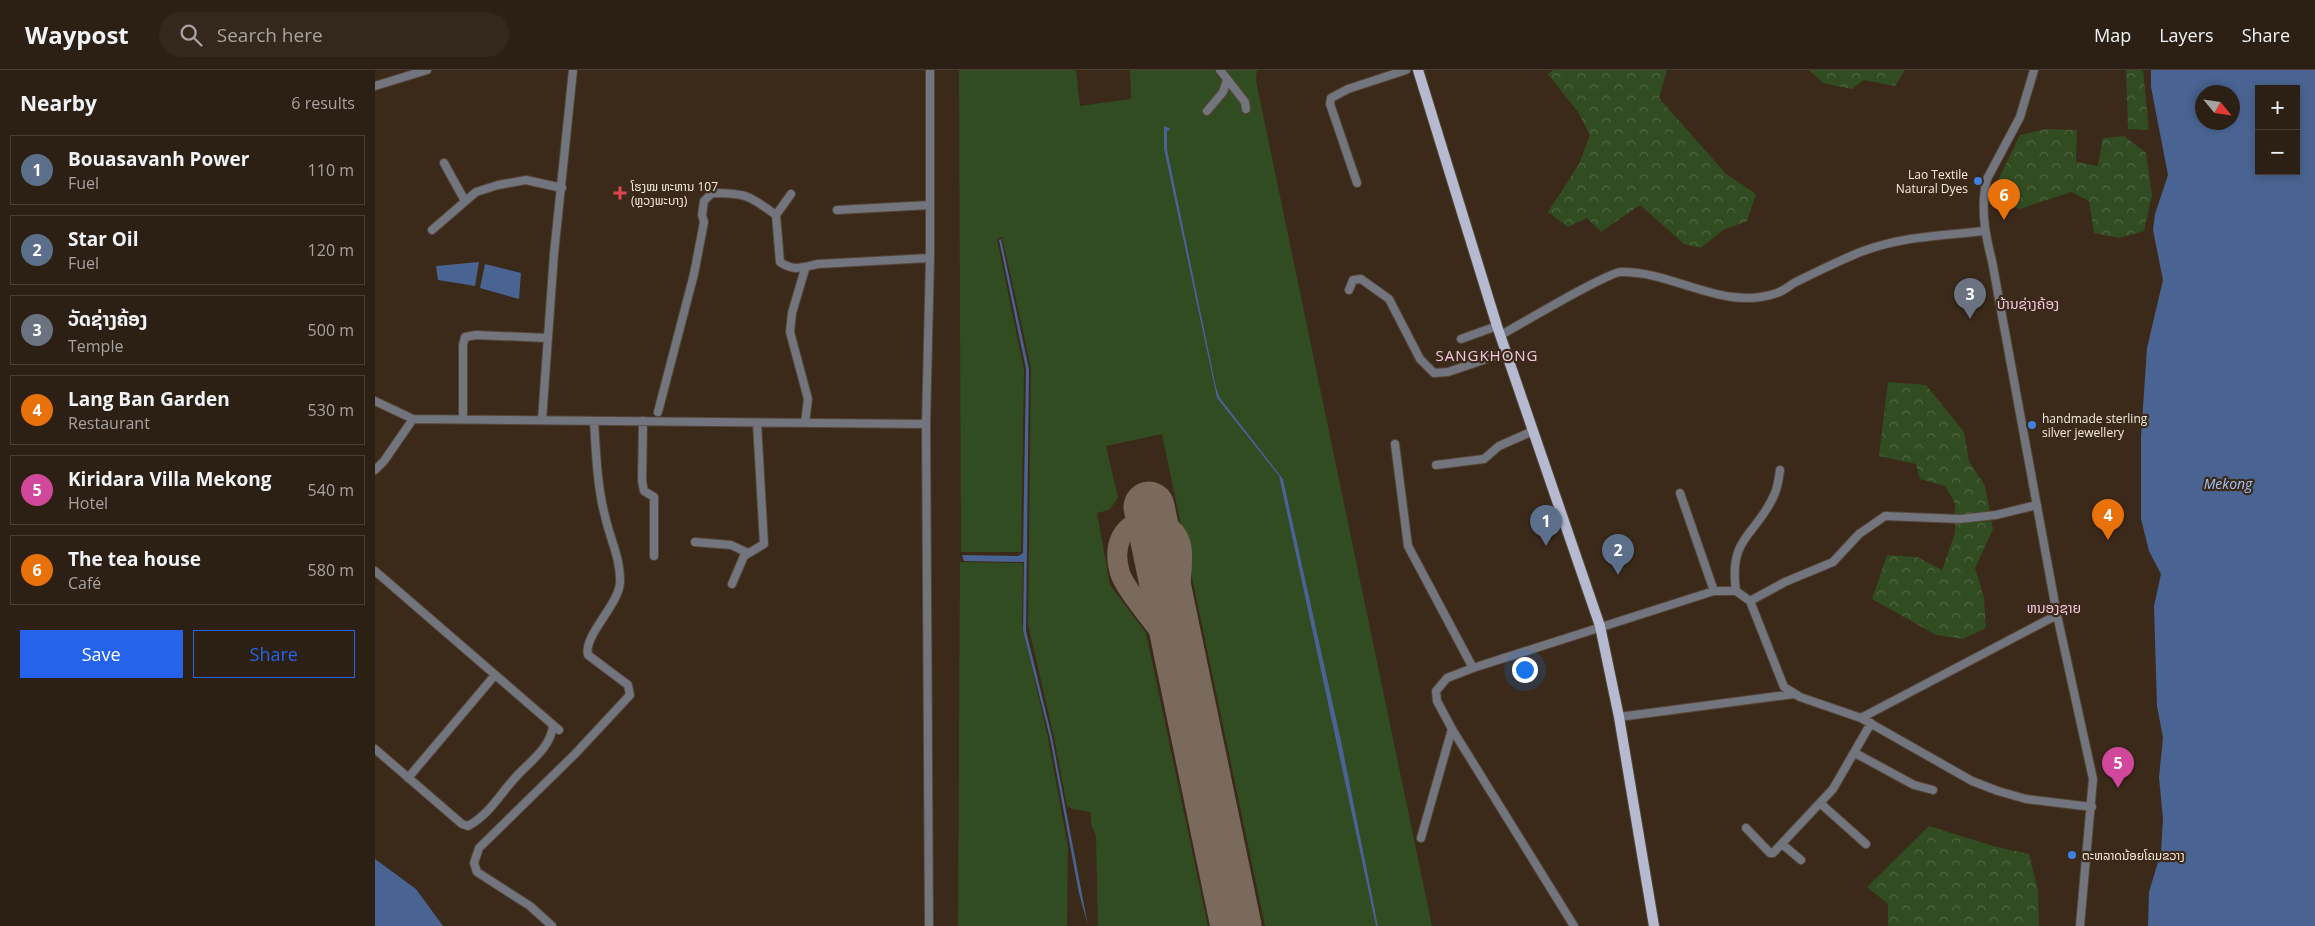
<!DOCTYPE html>
<html lang="en">
<head>
<meta charset="utf-8">
<style>
  :root { --surface:#2c2014; --page:#34281d; --text:#f1f3f6; --muted:#a6a3a0; --line:#483e34; --accent:#2563eb }
  body { margin:0; font-family:"Open Sans","Noto Sans Lao",sans-serif; background:var(--page); color:var(--text) }
  .controls { position:absolute; right:15px; top:15px; display:grid; overflow:hidden; border-radius:0px; box-shadow:0 2px 8px #0003 }
  .controls button { width:45px; height:45px; display:grid; place-items:center; padding:0; border:0; border-bottom:1px solid var(--line); background:var(--surface); color:var(--text); font:25px sans-serif }
  .compass { position:absolute; left:1820px; top:15px; width:45px; height:45px; border-radius:50%; background:var(--surface); box-shadow:0 2px 8px #0003; rotate:119deg }
  .you { position:absolute; left:1149px; top:599px; width:18px; height:18px; margin:-12px; border:4px solid #fff; border-radius:50%; background:#1a73e8; box-shadow:0 0 0 8px #1a73e833 }
  .badge { display:grid; place-items:center; width:32px; height:32px; border-radius:50%; background:var(--accent); color:#fff; font-size:16px; font-weight:700 }
  .pin { position:absolute; translate:-50% -41px; filter:drop-shadow(0 1px 2px #0008) }
  .pin::after { content:''; position:absolute; top:26px; width:18px; height:15px; background:inherit; clip-path:polygon(0 0,100% 0,50% 100%) }
  .list { margin:0; padding:0; list-style:none }
  h2 { display:flex; justify-content:space-between; align-items:center; height:65px; margin:0; padding:0 20px; font-size:21px }
  h2 small { font-size:16px; font-weight:400; color:var(--muted) }
  .list li { display:grid; grid-template-columns:32px 1fr auto; gap:15px; align-items:center; box-sizing:border-box; height:70px; margin:0 10px 10px; padding:0 10px; border:1px solid var(--line); border-radius:0px }
  .list b { display:block; font-size:19px; white-space:nowrap }
  .list p { margin:0; font-size:16px; white-space:nowrap; color:var(--muted) }
  .list em { font-size:16px; font-style:normal; color:var(--muted) }
  .actions { display:flex; gap:10px; padding:15px 20px }
  .actions a { flex:1; padding:11px 0; border:1px solid var(--accent); border-radius:0px; text-align:center; font-size:18px; color:var(--accent) }
  .actions .main { background:var(--accent); color:#fff }
  .icon { flex:none; width:28px; height:28px; fill:none; stroke:currentColor; stroke-width:2; stroke-linecap:round; stroke-linejoin:round }
  .map { position:relative; flex:none; width:1940px; height:856px; overflow:hidden }
  header { display:flex; align-items:center; gap:30px; box-sizing:border-box; height:70px; padding:0 25px; background:var(--surface); border-bottom:1px solid var(--line) }
  header strong { font-size:24px }
  nav { display:flex; gap:28px; margin-inline-start:auto; font-size:18px }
  .search { width:350px; height:45px; background:var(--page); display:flex; align-items:center; gap:12px; box-sizing:border-box; padding:0 18px; border-radius:28px; color:var(--muted); font-size:19px }
  main { display:flex }
  aside { flex:1; background:var(--surface) }
  .map>svg:first-child { display:block }
</style>
</head>
<body>
<header>
<strong>Waypost</strong>
<div class="search"><svg class="icon" aria-label="search" viewBox="0 0 24 24"><circle cx="10" cy="10" r="6"/><path d="M15 15l6 6"/></svg>Search here</div>
<nav><a>Map</a><a>Layers</a><a>Share</a></nav>
</header>
<main>
<aside>
<h2>Nearby<small>6 results</small></h2>
<ul class="list">
<li><span class="badge" style="background:#5c6f8a">1</span><div><b>Bouasavanh Power</b><p>Fuel</p></div><em>110 m</em></li>
<li><span class="badge" style="background:#5c6f8a">2</span><div><b>Star Oil</b><p>Fuel</p></div><em>120 m</em></li>
<li><span class="badge" style="background:#6b7280">3</span><div><b>ວັດຊ່າງຄ້ອງ</b><p>Temple</p></div><em>500 m</em></li>
<li><span class="badge" style="background:#e8710a">4</span><div><b>Lang Ban Garden</b><p>Restaurant</p></div><em>530 m</em></li>
<li><span class="badge" style="background:#d1479c">5</span><div><b>Kiridara Villa Mekong</b><p>Hotel</p></div><em>540 m</em></li>
<li><span class="badge" style="background:#e8710a">6</span><div><b>The tea house</b><p>Café</p></div><em>580 m</em></li>
</ul>
<div class="actions"><a class="main">Save</a><a>Share</a></div>
</aside>
<div class="map">
<svg width="1940" height="856" viewBox="0 0 1940 856">
  <defs>
    <pattern id="forest-crowns" width="20" height="18" patternUnits="userSpaceOnUse" patternTransform="scale(1.25)"><rect width="20" height="18" fill="#324c21"/><path d="M2 6a3 3 0 1 1 6 0M12 15a3 3 0 1 1 6 0" fill="none" stroke="#506641"/></pattern>
  </defs>
  <rect width="100%" height="100%" fill="#3b2a1a"/>
  <path fill="#324c21" d="M584,0H701L705,36L756,29L755,0H882L881,11L1057,856H1003L967,675L908,409L845,328L841,317L792,79V61L796,59L789,56V79L842,328L904,406L1001,856H890L787,364L731,376L743,428L734,440L722,443L735,515L771,563L833,856H723L721,766L716,754V743C709,739 700,742 692,736L679,667L653,554L656,298L627,167L622,169L649,300L646,482H586Z
    M585,492L648,493L647,554L673,668L693,778L692,856H583Z"/>
  <path fill="url(#forest-crowns)" d="M1178,0H1292L1284,28L1351,104L1381,124L1372,151L1348,160L1326,178L1309,174L1265,135L1226,162L1212,148L1193,157L1173,142L1204,94L1215,65L1203,42L1173,4Z
    M1434,0H1530L1520,16L1489,10L1477,19L1448,13Z
    M1751,0H1768L1774,60L1753,59Z
    M1672,59L1702,60L1701,92L1723,96L1728,68L1749,66L1771,83L1777,125L1769,161L1744,168L1719,163L1714,131L1696,122L1645,139L1620,130L1621,114L1645,65Z
    M1513,312L1551,315L1589,362L1594,391L1610,416L1618,459L1600,498L1609,528L1611,558L1588,569L1561,565L1497,529L1512,485L1542,487L1567,500L1580,463V433L1570,416L1545,409L1541,394L1504,386Z
    M1554,756L1618,776L1654,784L1663,821L1664,856H1513V834L1492,817Z"/>
  <path fill="#496492" fill-rule="evenodd" d="M1776,0H1940V856H1773L1774,822L1786,782L1788,749L1784,707L1788,668L1782,636L1779,536L1786,504L1774,481L1766,449V367L1772,278L1788,210L1778,160L1780,144L1793,105L1776,17ZM1884,19H1921V101H1884ZM1828,22H1858V52H1828Z
    M789,56L796,59L792,61V79L841,317L845,328L908,409L967,675L1003,856H1001L904,406L842,328L789,79Z
    M626,169L654,299L651,561L677,667L713,856L704,823L675,668L648,560L649,492L589,491L587,485L643,486L648,483L651,299L624,170Z
    M104,192L100,216L63,210L61,196Z
    M110,194L146,203L144,229L105,218Z
    M0,789L41,819L68,856H0Z"/>
  <g fill="none" stroke-linecap="round" stroke-linejoin="round">
    <path stroke="#7a6a5c" stroke-width="20" d="M799,559C802,541 810,491 806,475C795,435 728,444 745,503C750,520 788,564 800,581L807,594L809,606"/>
    <path stroke="#7a6a5c" stroke-width="51" d="M774,437L861,856"/>
    <defs>
      <path id="minor" d="M845,0L870,32L871,39
        M1659,0L1645,47L1612,109C1605,137 1610,164 1617,191L1682,545L1718,709L1705,856
        M0,16L52,0
        M832,41L848,22L852,10
        M69,93L90,131
        M982,113L955,34L956,28L973,19L1031,0
        M462,140L555,135
        M401,145L416,124
        M57,160L101,122L123,115L151,110L187,118
        M974,220L978,210L986,209L1014,229L1045,289L1059,303L1073,302L1132,282
        M1126,265C1144,255 1233,202 1246,202C1299,201 1348,242 1402,223C1409,221 1415,215 1421,212C1441,202 1462,192 1483,183C1526,166 1564,166 1609,161
        M1086,269L1122,256
        M0,331L38,349L551,354
        M283,342L319,204L329,152L327,145L329,131L337,123C370,123 374,125 401,145L405,192C419,202 428,197 443,194L555,188
        M88,349V275L90,267L101,265L173,268
        M167,350L179,184L198,0
        M268,351L267,411L269,421L279,427V486
        M430,353L433,329L415,262L417,243L430,199
        M1020,374L1033,476L1098,598
        M1061,395L1109,389L1124,376L1158,361
        M0,400L9,391L38,349
        M1305,423L1339,521
        M320,472L356,475L373,483
        M0,501L184,660
        M357,514L369,486L389,474L382,353
        M1361,521C1353,465 1383,465 1400,423C1403,416 1404,407 1405,400
        M1375,531L1410,512L1458,492L1484,464L1510,446L1585,449L1621,445L1662,435
        M1244,647L1419,624
        M1486,648L1682,545
        M0,679L87,754L93,756C115,744 124,725 140,708C154,692 176,678 178,655
        M1480,683L1539,715L1558,720
        M33,708L120,605
        M1445,733L1491,774
        M1371,758L1395,783H1398L1458,719L1496,653
        M1046,768L1077,659
        M1407,774L1426,790
        M177,856L155,836L102,802L99,793L104,778L200,684L255,625L253,615L213,585C208,566 243,536 245,513C246,489 235,469 230,446C222,416 221,382 219,351
        M554,856L551,354L555,188V0
        M1199,856L1077,659L1062,631L1061,621L1072,608L1098,598L1339,521H1361L1375,531L1409,617L1425,627L1486,648L1597,711L1623,721L1651,729L1717,737"/>
      <path id="major" d="M1043,0L1122,256L1225,556L1244,647L1279,856"/>
    </defs>
    <use href="#minor" stroke="#554536" stroke-width="10"/>
    <use href="#major" stroke="#554536" stroke-width="12"/>
    <use href="#minor" stroke="#72747e" stroke-width="8"/>
    <use href="#major" stroke="#b6bad0" stroke-width="10"/>
  </g>
  <g fill="#3f7fe0" stroke="#3b2a1a" stroke-width="2">
    <circle cx="1603" cy="111" r="5"/>
    <circle cx="1657" cy="355" r="5"/>
    <circle cx="1697" cy="785" r="5"/>
  </g>
  <path fill="#e0444e" stroke="#3b2a1a" stroke-width="2" d="M242.5 115.5h5v5h5v5h-5v5h-5v-5h-5v-5h5z"/>
  <g text-anchor="middle" dominant-baseline="central" stroke-width="4.5" stroke-linejoin="round" paint-order="stroke">
    <g font-size="12" fill="#f7ece2" stroke="#3b2a1a" text-anchor="start">
      <text x="1593" y="104" text-anchor="end">Lao Textile<tspan x="1593" dy="14">Natural Dyes</tspan></text>
      <text x="256" y="116">ໂຮງໝ ທະຫານ 107<tspan x="256" dy="14">(ຫຼວງພະບາງ)</tspan></text>
      <text x="1667" y="348">handmade sterling<tspan x="1667" dy="14">silver jewellery</tspan></text>
      <text x="1707" y="785">ຕະຫລາດນ້ອຍໂຄມຂວາງ</text>
    </g>
    <g font-size="14" fill="#f7c9e1" stroke="#3b2a1a">
      <text x="1653" y="233">ບ້ານຊ່າງຄ້ອງ</text>
      <text x="1679" y="537">ຫນອງຊາຍ</text>
    </g>
    <g font-size="14" font-style="italic" fill="#a1c2fb" stroke="#3b2a1a">
      <text x="1853" y="413">Mekong</text>
    </g>
    <g font-size="15" letter-spacing="1" fill="#f7c9e1" stroke="#3b2a1a">
      <text x="1112" y="285">SANGKHONG</text>
    </g>
  </g>
</svg>
<div class="controls">
<button>+</button>
<button>−</button>
</div>
<svg class="compass" viewBox="-18 -18 36 36"><path d="M0-13l5 13h-10z" fill="#e53935"/><path d="M0 13l5-13h-10z" fill="#a6a3a0"/></svg>
<div class="you"></div>
<div class="pin badge" style="left:1171px;top:476px;background:#5c6f8a">1</div>
<div class="pin badge" style="left:1243px;top:505px;background:#5c6f8a">2</div>
<div class="pin badge" style="left:1595px;top:249px;background:#6b7280">3</div>
<div class="pin badge" style="left:1733px;top:470px;background:#e8710a">4</div>
<div class="pin badge" style="left:1743px;top:718px;background:#d1479c">5</div>
<div class="pin badge" style="left:1629px;top:150px;background:#e8710a">6</div>
</div>
</main>
</body>
</html>
